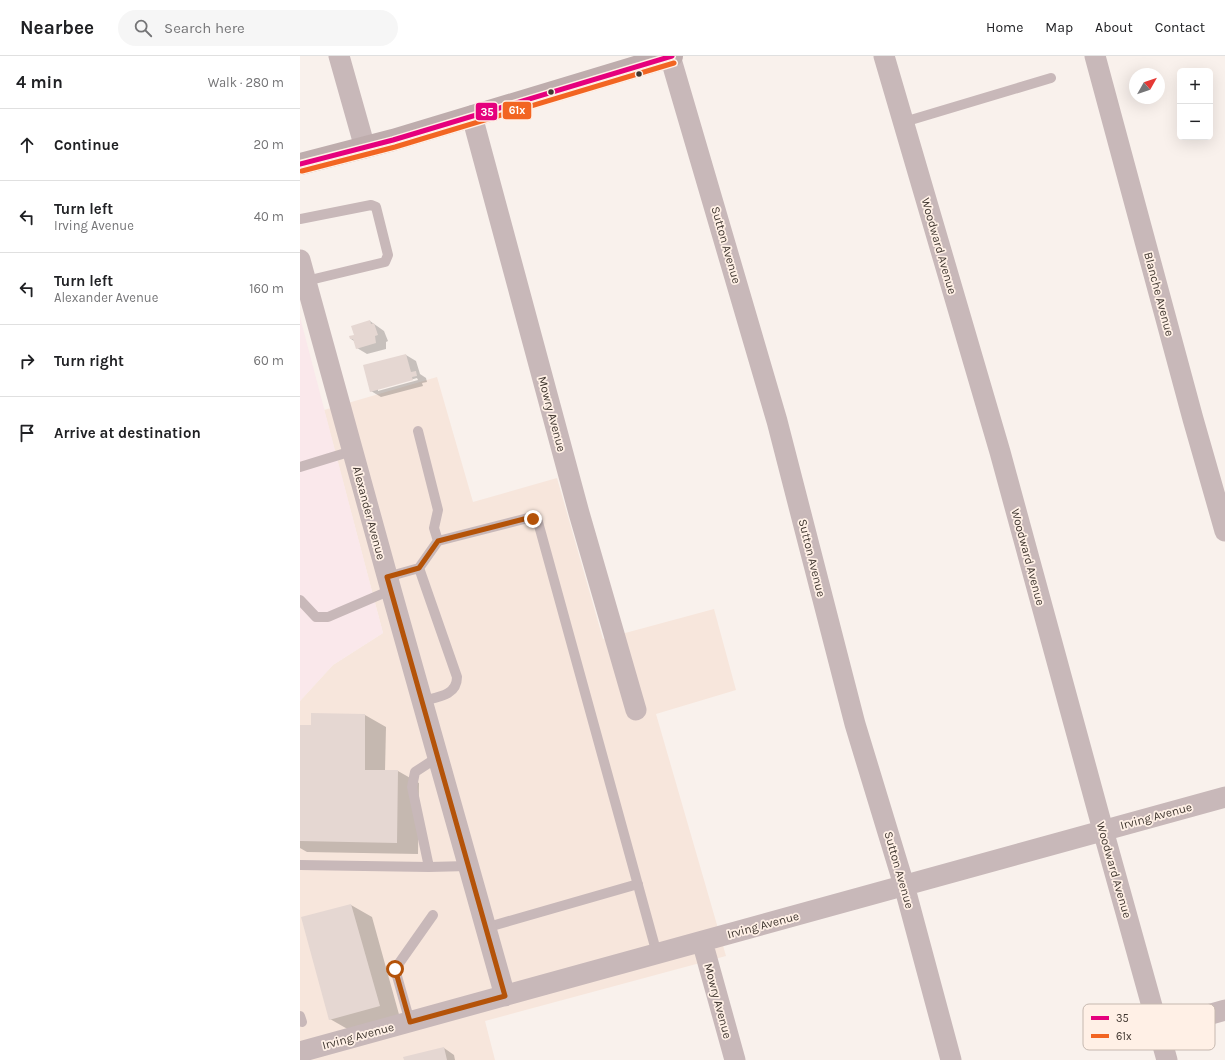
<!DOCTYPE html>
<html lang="en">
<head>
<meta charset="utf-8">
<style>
  :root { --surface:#fff; --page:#f6f6f6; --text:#202124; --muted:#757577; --line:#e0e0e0 }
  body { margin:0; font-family:Karla,sans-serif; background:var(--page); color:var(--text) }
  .controls { position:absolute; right:12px; top:12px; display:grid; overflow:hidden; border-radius:6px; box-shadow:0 4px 16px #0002 }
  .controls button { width:36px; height:36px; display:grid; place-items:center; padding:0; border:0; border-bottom:1px solid var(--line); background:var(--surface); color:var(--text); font:20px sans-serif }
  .compass { position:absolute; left:829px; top:12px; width:36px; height:36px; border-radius:50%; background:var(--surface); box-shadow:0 4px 16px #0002; rotate:50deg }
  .stop { position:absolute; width:12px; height:12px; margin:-9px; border:3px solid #b45309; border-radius:50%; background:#fff }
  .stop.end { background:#b45309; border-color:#fff; box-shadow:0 1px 4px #0008 }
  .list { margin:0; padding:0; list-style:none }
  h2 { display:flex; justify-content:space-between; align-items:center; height:52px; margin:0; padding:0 16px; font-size:17px }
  h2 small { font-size:13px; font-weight:400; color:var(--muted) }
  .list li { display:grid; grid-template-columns:26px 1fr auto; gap:12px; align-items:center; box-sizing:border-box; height:72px; padding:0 16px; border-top:1px solid var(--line) }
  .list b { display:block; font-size:15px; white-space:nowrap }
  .list p { margin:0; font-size:13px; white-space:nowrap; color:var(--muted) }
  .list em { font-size:13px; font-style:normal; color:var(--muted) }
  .icon { flex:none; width:22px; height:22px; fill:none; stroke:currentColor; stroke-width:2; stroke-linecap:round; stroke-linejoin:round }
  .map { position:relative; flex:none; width:925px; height:1004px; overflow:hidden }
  header { display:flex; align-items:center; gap:24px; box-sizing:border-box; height:56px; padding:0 20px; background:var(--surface); border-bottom:1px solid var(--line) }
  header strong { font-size:19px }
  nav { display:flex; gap:22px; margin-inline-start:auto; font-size:14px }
  .search { width:280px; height:36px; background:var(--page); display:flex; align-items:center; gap:10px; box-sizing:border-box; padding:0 14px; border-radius:22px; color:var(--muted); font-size:15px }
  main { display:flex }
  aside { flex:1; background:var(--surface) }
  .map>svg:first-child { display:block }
</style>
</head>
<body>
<header>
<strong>Nearbee</strong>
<div class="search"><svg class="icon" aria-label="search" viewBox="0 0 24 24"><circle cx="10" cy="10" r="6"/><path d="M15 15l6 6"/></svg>Search here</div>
<nav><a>Home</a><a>Map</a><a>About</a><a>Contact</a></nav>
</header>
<main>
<aside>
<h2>4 min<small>Walk · 280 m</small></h2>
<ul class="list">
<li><svg class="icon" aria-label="ahead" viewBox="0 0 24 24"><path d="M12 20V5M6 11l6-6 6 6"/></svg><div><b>Continue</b></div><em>20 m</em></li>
<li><svg class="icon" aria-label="left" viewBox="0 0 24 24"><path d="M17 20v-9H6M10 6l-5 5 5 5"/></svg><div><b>Turn left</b><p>Irving Avenue</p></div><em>40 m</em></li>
<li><svg class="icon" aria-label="left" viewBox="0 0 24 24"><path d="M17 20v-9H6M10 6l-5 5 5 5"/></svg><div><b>Turn left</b><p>Alexander Avenue</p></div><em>160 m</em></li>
<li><svg class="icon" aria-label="right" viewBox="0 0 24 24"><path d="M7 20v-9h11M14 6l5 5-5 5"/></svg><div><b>Turn right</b></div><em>60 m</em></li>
<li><svg class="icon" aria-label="arrive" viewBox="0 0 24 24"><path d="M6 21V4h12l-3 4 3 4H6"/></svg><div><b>Arrive at destination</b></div></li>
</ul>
</aside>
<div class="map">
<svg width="925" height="1004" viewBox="0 0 925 1004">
  <rect width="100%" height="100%" fill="#f9f1ec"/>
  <path fill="#f7e6dc" d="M137,321L173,446L257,422L303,583L414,553L436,634L356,658L426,900L185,965L195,1004H0V645L33,609L83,577L24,354Z"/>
  <path fill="#fae8eb" d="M0,261L83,577L33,609L0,645Z"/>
  <path fill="#0003" fill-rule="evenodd" d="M70,265L84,275L88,285L86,286V293L67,298L57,292L54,285L51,283Z
    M106,299L116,305L120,318L126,322L127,326L122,327L123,330L81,341L71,335ZM117,322L118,324L78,335V333Z
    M65,659L86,671L85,715H98L119,727L118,798L7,796L0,792V670H12Z
    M51,849L72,861L100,962L51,975L30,963L2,862Z
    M144,992L154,999L155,1004H105Z"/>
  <path fill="#e5d7d2" d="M70,264L71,268L74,267L78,279L75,280L76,287L56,293L53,283H50L49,280L54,279L51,270Z
    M106,298L111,316L116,315L117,320L112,321L113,324L70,336L63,309Z
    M11,657L65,658V714H98L97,787L0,785V669H11Z
    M51,848L80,950L29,964L1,861Z
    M144,991L147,1004H104L103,1001Z"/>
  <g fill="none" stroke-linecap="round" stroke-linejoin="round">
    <path stroke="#c8b8b9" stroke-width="10" d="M604,66L751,22
      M0,163L71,149L76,151L88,199L85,206L6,225
      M118,375L138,454L134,472L138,485
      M0,411L52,395
      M119,512L157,621C157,640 137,641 122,645
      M87,521L119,512L138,485L228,462L233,463L238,466L357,898
      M0,544L16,561H28L91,534
      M0,809L129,811L168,810
      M129,811L112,731L115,716L138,701
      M185,872L338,828
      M0,960L2,966
      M110,966L95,913L133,859"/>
    <path stroke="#c8b8b9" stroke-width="21" d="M39,0L65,92
      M370,0L477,365L555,668L604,829L651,1004
      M584,0L700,396L803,774L867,1004
      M795,0L893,363L925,475
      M172,60L279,457L336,654
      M0,204L91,534L205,940
      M402,885L435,1004
      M858,973L925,954
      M0,996L925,741"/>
    <path stroke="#beadad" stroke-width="22" d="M0,108L93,84L372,0"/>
    <defs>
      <path id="bus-1" d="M0,108L93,84L372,0"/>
      <path id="bus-2" d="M2,115L95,91L374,7"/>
    </defs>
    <use href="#bus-1" stroke="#fff0e6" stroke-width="8"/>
    <use href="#bus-2" stroke="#fff0e6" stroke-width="8"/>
    <use href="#bus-1" stroke="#e5007d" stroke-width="5"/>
    <use href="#bus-2" stroke="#f26522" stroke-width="5"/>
  </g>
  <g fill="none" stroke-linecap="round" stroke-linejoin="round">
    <path stroke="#b45309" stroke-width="5" d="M95,913L110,966L205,940L87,521L119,512L138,485L228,462L233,463"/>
  </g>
  <g fill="#403730" stroke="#fff0e6" stroke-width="1.5">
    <circle cx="339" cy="18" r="3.5"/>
    <circle cx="251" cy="36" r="3.5"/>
  </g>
  <g text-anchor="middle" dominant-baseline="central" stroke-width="3.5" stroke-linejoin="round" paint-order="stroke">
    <g font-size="12" fill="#403730" stroke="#fff0e6">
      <text transform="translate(426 189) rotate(74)">Sutton Avenue</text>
      <text transform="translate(639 190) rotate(74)">Woodward Avenue</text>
      <text transform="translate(859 238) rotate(75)">Blanche Avenue</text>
      <text transform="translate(252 358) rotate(75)">Mowry Avenue</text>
      <text transform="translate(69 457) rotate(75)">Alexander Avenue</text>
      <text transform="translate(728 501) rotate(75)">Woodward Avenue</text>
      <text transform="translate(512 502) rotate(76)">Sutton Avenue</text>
      <text transform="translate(856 760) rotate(-15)">Irving Avenue</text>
      <text transform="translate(599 814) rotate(74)">Sutton Avenue</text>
      <text transform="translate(814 814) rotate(74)">Woodward Avenue</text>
      <text transform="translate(463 869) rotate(-15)">Irving Avenue</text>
      <text transform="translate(418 945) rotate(75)">Mowry Avenue</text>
      <text transform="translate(58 980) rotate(-15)">Irving Avenue</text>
    </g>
  </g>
  <rect x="783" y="948" width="132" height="46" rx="6" fill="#fff0e6" stroke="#c6b8af" stroke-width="1"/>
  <rect x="791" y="960" width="18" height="4" fill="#e5007d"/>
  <rect x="791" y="978" width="18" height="4" fill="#f26522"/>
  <g font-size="11" fill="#403730">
    <text x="816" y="966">35</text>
    <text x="816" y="984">61x</text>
  </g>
  <g stroke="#fff0e6" stroke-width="1.5">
    <rect x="202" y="45" width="30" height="19" rx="4" fill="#f26522"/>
    <rect x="175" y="46" width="23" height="19" rx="4" fill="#e5007d"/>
  </g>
  <g font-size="11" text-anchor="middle" font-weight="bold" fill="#fff">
    <text x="217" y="58">61x</text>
    <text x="187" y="60">35</text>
  </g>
</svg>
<div class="controls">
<button>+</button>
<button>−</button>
</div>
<svg class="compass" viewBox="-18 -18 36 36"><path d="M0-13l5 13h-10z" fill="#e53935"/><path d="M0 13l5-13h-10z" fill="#757577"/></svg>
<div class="stop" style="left:95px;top:913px"></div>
<div class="stop end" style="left:233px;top:463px"></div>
</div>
</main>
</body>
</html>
